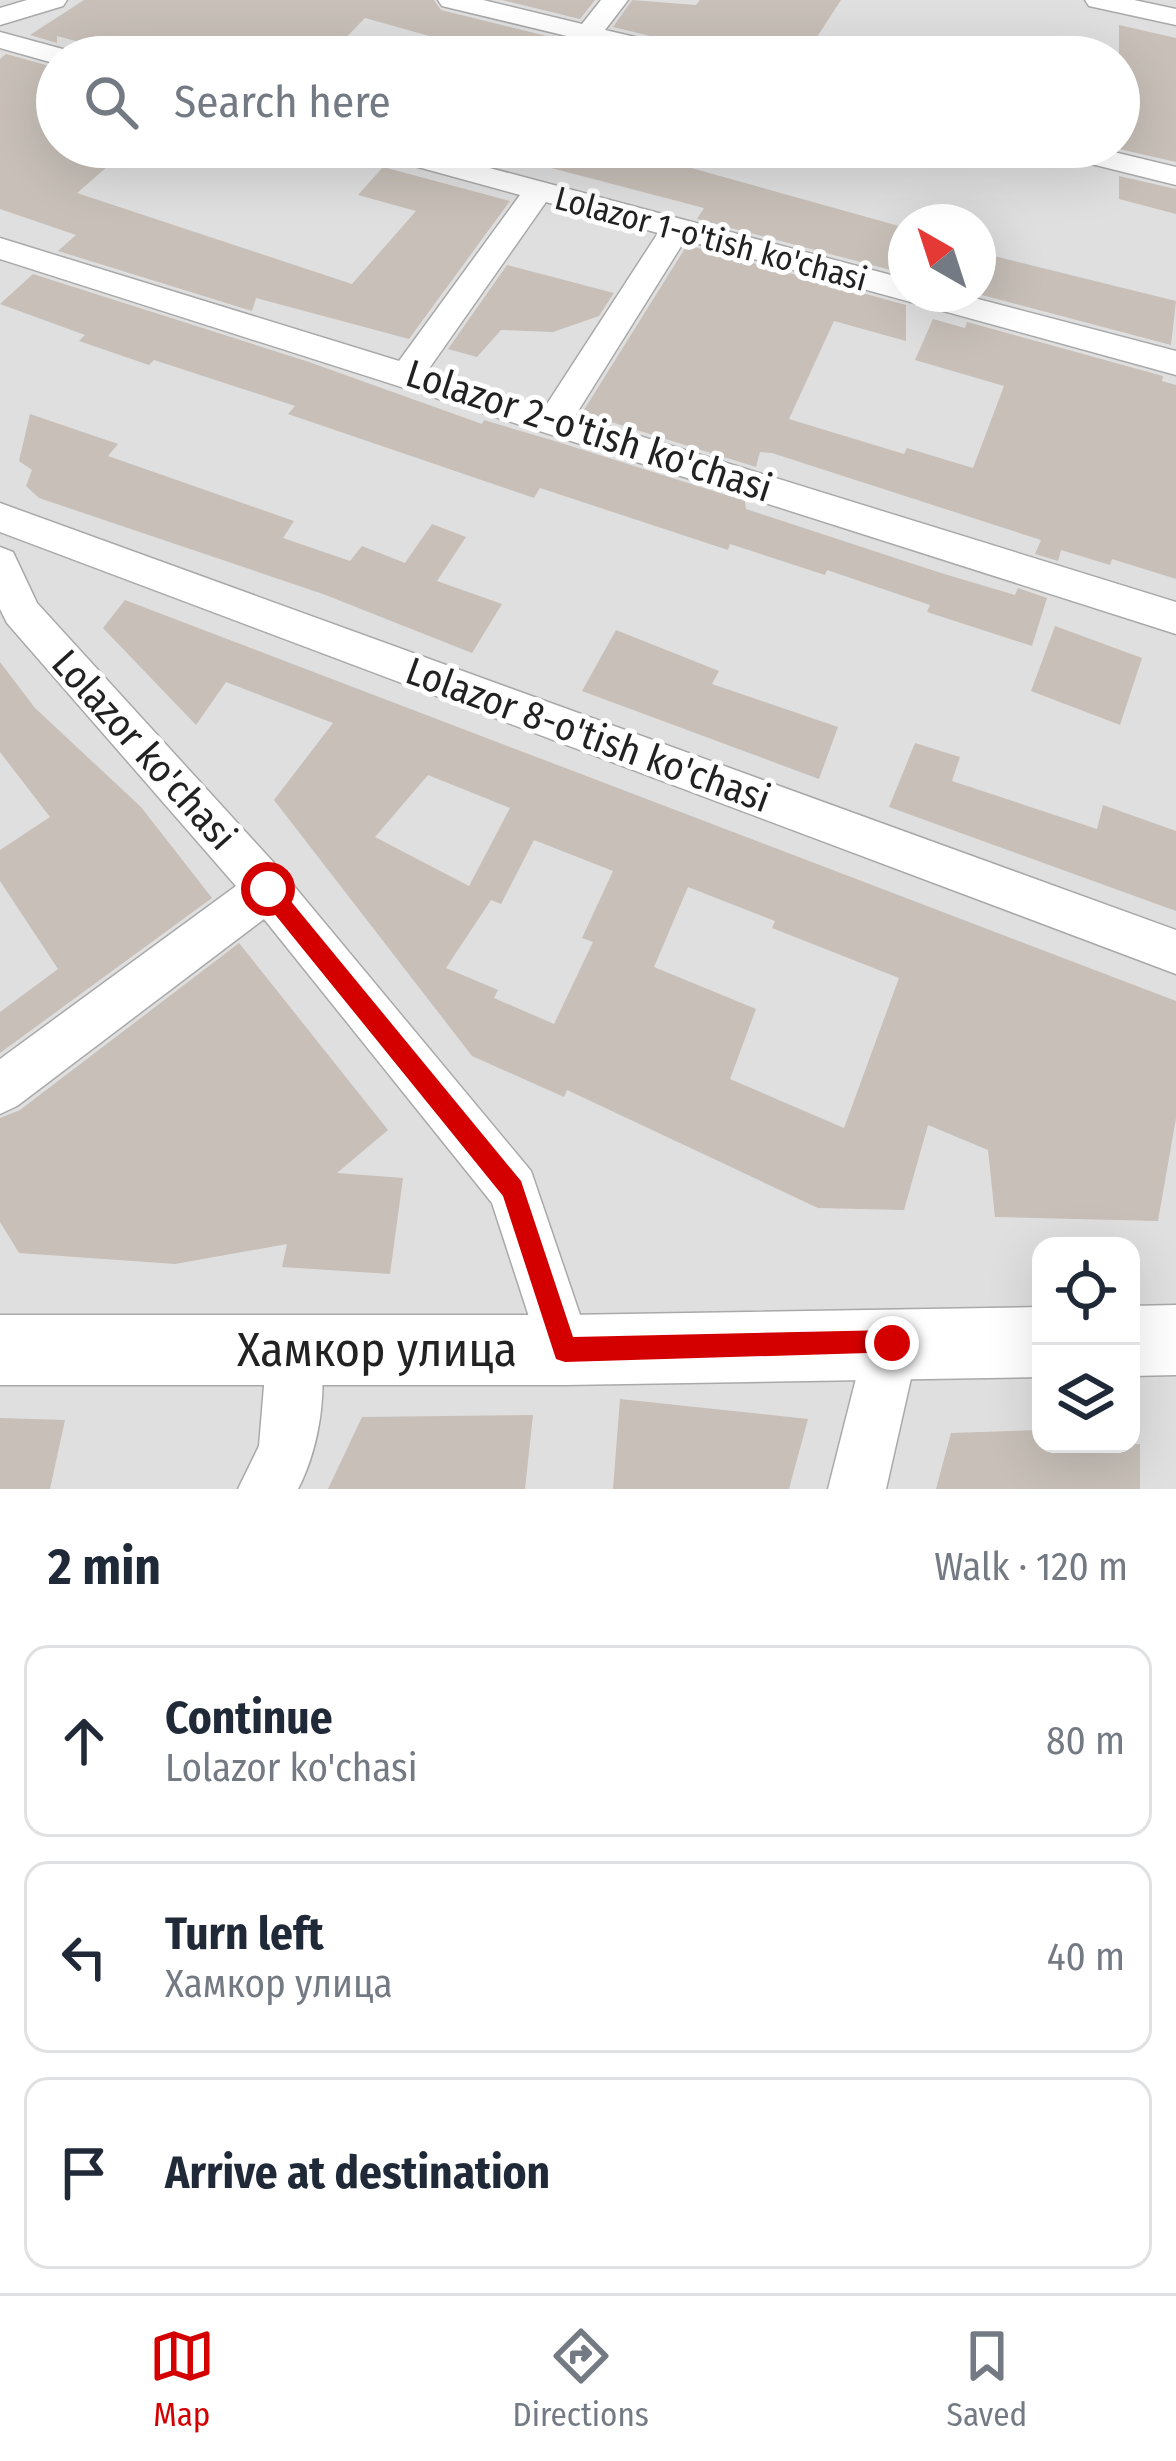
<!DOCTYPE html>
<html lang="en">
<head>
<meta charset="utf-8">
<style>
  :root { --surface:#fff; --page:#f2f2f3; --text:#1f2937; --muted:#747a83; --line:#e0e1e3; --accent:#d40000 }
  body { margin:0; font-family:"Fira Sans Condensed",sans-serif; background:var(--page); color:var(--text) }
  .controls { position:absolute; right:36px; bottom:36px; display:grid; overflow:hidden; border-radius:24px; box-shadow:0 12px 48px #0002 }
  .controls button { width:108px; height:108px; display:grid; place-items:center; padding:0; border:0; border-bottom:3px solid var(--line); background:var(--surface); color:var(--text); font:60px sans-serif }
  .compass { position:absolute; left:888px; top:204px; width:108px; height:108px; border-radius:50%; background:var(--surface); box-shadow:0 12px 48px #0002; rotate:321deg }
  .stop { position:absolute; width:36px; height:36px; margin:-27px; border:9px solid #d40000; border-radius:50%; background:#fff }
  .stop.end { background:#d40000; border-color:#fff; box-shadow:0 3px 12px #0008 }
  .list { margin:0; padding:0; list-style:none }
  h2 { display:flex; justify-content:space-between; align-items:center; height:156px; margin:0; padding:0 48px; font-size:51px }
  h2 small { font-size:39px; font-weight:400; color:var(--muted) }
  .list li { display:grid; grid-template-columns:78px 1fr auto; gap:36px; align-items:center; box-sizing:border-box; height:192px; margin:0 24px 24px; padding:0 24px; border:3px solid var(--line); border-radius:24px }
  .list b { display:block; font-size:45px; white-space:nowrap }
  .list p { margin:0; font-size:39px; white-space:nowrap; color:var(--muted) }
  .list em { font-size:39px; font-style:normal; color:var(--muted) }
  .icon { flex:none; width:66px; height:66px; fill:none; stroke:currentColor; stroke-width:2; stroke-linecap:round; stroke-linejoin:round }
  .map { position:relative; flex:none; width:1176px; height:1489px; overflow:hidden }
  .search { position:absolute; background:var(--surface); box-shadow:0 12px 48px #0002; left:36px; right:36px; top:36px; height:132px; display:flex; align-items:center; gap:30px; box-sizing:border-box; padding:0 42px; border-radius:66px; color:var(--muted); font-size:45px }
  .sheet { height:804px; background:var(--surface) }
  nav { display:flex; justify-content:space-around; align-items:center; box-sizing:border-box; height:168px; border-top:3px solid var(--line); background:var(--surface); font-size:33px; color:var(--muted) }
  nav a { display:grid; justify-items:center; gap:6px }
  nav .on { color:var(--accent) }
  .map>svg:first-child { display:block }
</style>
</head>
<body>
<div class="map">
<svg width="1176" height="1489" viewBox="0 0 1176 1489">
  <rect width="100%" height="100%" fill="#f2efe9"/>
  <path fill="#e0dfdf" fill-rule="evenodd" d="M0,0H1176V1489H0ZM57,57H1119V147H57ZM906,222H978V294H906ZM1041,1246H1131V1444H1041Z"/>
  <path fill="#c7bfb8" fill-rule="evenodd" d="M84,0H434L441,10L563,40L556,51L559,57H504L365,18L327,57H136L57,36V43L30,35Z
    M502,0H595L580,19Z
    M632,0L696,5L700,0H841L804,57H703L696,47L613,27Z
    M1119,25L1176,38V162L1119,149Z
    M6,54L57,68V147H130L77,193L352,284L416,211L358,195L383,167L510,201L409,339L256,298L252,311L58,251L76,235L0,209V59Z
    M515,147H616L906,228V274L697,219L704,208L513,158Z
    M1119,176L1176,189V214L1119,199Z
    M687,245L906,305V341L834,321L789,419L904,454L907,448L973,468L1004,386L915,360L933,319L965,328L967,322L1163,376L1162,381L1176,385V579L1112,559L1110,565L1061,550L1058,561L1035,554L1041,540L772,453L760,452L756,467L582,413Z
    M978,252L1176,301L1171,345L978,294Z
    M507,265L614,293L599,316L553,332L501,330L477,357L448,349Z
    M33,274L309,362L482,424L484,420L558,442L745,501L746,509L941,573L1015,595L1018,588L1047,598L1032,646L927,612L930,605L827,570L825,575L730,544L728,550L540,488L534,498L288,414L295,406L154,360L149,365L79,341L85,335L0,304Z
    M30,414L118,444L108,456L294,521L283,538L350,561L362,546L405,563L432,524L466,537L437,581L502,604L472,653L323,594L39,498L26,486L32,470L19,461Z
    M125,600L1176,1001V1118L1158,1221L995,1217L988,1150L928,1125L904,1210L818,1208L567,1090L564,1097L472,1056L274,800L333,723L226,682L196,725L103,628ZM428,775L510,808L469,886L375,837ZM534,840L613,871L582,938L593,942L554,1024L494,998L498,990L446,968L491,900L501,904ZM688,887L775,921L772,928L899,978L844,1128L730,1079L756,1009L654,967Z
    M1055,626L1142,658L1120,725L1031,691Z
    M616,630L719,671L712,684L838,727L819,779L582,691Z
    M0,662L35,708L141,807L212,898L0,1053V1012L58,969L0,881V850L50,817L0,752Z
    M915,743L960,757L952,781L1097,829L1103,805L1176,831V911L889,807Z
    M239,943L388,1130L337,1173L403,1178L390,1274L282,1267L287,1244L175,1264L19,1253L0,1222V1118L20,1110Z
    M620,1399L808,1419L789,1489H613Z
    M533,1415L525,1489H328L362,1417Z
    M0,1418L65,1420L50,1489H0Z
    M1041,1430V1444H1140V1489H936L951,1433Z"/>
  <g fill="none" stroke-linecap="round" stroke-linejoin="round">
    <defs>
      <path id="minor" d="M27,0H67L63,6L0,25V8Z
        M438,0H483L582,24L601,0H628L605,30L695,51L699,57H652L595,43L584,57H565L560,51L571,37L442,6Z
        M1085,0H1134L1176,9V25L1089,6Z
        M0,32L70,51L74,57H57V64L0,48Z
        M362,147H411L906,279V294H959L1176,351V375L685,240L575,416L1176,602V634L0,259V238L399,361L520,195L367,153ZM546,202L658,233L545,407L428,370Z
        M1042,147H1093L1176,167V185L1047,153Z
        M0,503L1176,930V974L0,532Z
        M0,547L13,552L37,603L284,874L531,1171L592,1350L584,1369L565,1377L546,1369L492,1203L264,919L17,1106L0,1114V1059L236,886L7,623L0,609Z
        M892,1316L911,1324L919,1343L886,1489H828L865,1343L873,1324Z
        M294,1323L313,1331C332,1376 320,1447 298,1489H238L259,1446L267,1350L275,1331Z"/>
      <path id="tertiary" d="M1176,1305V1375L1131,1376V1306Z
        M1041,1307V1377L565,1385H0V1315H565Z"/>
    </defs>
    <use href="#minor" stroke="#a9a9a9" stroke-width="3"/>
    <use href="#tertiary" stroke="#a9a9a9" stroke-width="3"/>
    <use href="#minor" fill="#fff" fill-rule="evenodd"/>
    <use href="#tertiary" fill="#fff" fill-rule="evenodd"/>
  </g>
  <path fill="#d40000" d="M268,879L275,882L521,1181L573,1337L892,1330L901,1334L905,1343L901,1352L565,1362L556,1359L503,1196L260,896V882Z"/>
  <g text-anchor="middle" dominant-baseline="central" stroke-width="10" stroke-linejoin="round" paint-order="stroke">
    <g font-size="33" fill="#222" stroke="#fff">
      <text transform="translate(711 239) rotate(15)">Lolazor 1-o'tish ko'chasi</text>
    </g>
    <g font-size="39" fill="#222" stroke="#fff">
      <text transform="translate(589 431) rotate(18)">Lolazor 2-o'tish ko'chasi</text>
      <text transform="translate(588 735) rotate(20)">Lolazor 8-o'tish ko'chasi</text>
      <text transform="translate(144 750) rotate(48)">Lolazor ko'chasi</text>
    </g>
    <g font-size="48" fill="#222" stroke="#fff">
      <text x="377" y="1350">Хамкор улица</text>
    </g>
  </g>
</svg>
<div class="controls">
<button><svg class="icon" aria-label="locate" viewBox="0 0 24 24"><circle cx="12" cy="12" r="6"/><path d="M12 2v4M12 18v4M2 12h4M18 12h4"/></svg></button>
<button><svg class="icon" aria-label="layers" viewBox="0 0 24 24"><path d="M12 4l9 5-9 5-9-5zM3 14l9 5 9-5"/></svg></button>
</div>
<svg class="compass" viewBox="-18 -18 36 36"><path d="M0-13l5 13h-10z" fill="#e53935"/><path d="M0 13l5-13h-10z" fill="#747a83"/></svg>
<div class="stop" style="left:268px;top:889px"></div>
<div class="stop end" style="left:892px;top:1343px"></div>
<div class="search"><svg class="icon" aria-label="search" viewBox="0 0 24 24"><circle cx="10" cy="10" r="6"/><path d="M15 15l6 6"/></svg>Search here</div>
</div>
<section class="sheet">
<h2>2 min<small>Walk · 120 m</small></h2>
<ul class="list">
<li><svg class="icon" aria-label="ahead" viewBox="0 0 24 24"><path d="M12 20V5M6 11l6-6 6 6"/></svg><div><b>Continue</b><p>Lolazor ko'chasi</p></div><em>80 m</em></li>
<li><svg class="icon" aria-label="left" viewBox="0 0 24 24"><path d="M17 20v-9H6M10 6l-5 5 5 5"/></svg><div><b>Turn left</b><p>Хамкор улица</p></div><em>40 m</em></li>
<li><svg class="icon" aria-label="arrive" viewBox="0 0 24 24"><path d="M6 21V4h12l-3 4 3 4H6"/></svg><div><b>Arrive at destination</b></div></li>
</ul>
</section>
<nav>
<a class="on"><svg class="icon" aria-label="map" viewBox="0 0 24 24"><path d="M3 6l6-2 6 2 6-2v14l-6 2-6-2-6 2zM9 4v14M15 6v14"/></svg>Map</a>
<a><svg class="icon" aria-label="directions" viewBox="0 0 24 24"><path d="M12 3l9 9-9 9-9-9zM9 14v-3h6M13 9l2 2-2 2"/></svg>Directions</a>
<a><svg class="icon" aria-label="saved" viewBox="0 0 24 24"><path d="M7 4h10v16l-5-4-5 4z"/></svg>Saved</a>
</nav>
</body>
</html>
